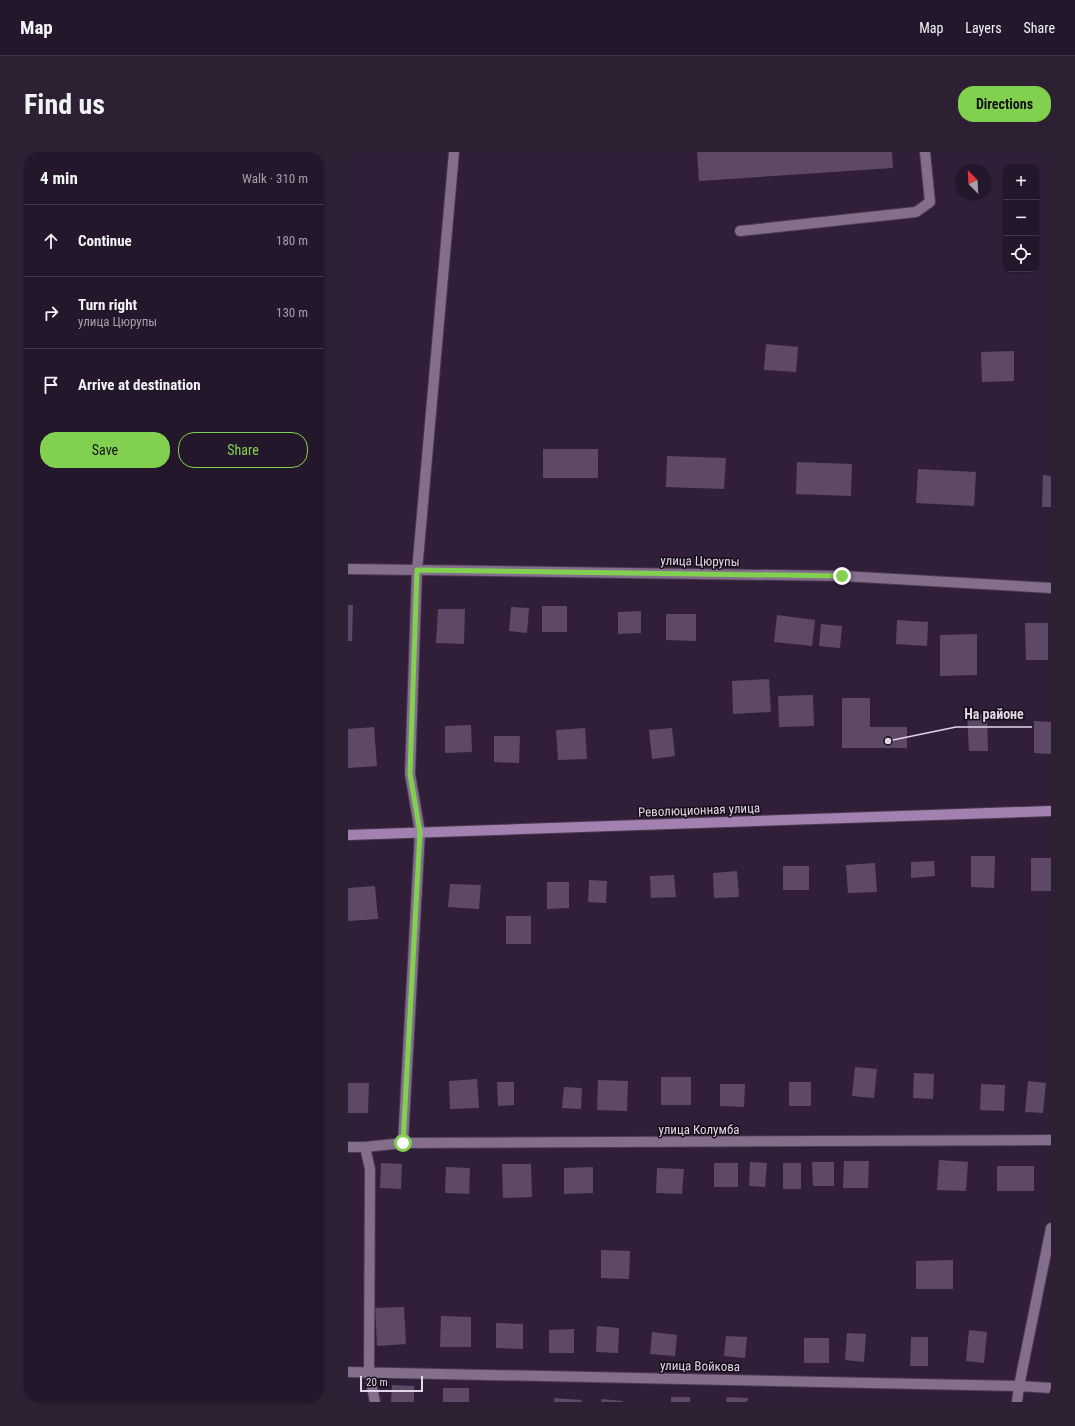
<!DOCTYPE html>
<html lang="en">
<head>
<meta charset="utf-8">
<style>
  :root { --surface:#25172b; --page:#2d2033; --text:#f1f3f6; --muted:#a39fa9; --line:#423647; --accent:#82d050 }
  body { margin:0; font-family:"Roboto Condensed",sans-serif; background:var(--page); color:var(--text) }
  .controls { position:absolute; right:12px; top:12px; display:grid; overflow:hidden; border-radius:8px; box-shadow:0 1px 3px #0004 }
  .controls button { width:36px; height:36px; display:grid; place-items:center; padding:0; border:0; border-bottom:1px solid var(--line); background:var(--surface); color:var(--text); font:20px sans-serif }
  .compass { position:absolute; left:607px; top:12px; width:36px; height:36px; border-radius:50%; background:var(--surface); box-shadow:0 1px 3px #0004; rotate:336deg }
  .scale { position:absolute; left:12px; bottom:10px; width:63px; box-sizing:border-box; padding-left:4px; border:2px solid #e2d6e7; border-top:0; font-size:11px; line-height:14px; white-space:nowrap; color:#e2d6e7; -webkit-text-stroke:3px #150d18; paint-order:stroke }
  .stop { position:absolute; width:12px; height:12px; margin:-9px; border:3px solid #82d050; border-radius:50%; background:#fff }
  .stop.end { background:#82d050; border-color:#fff; box-shadow:0 1px 4px #0008 }
  .list { margin:0; padding:0; list-style:none }
  h2 { display:flex; justify-content:space-between; align-items:center; height:52px; margin:0; padding:0 16px; font-size:17px }
  h2 small { font-size:13px; font-weight:400; color:var(--muted) }
  .list li { display:grid; grid-template-columns:26px 1fr auto; gap:12px; align-items:center; box-sizing:border-box; height:72px; padding:0 16px; border-top:1px solid var(--line) }
  .list b { display:block; font-size:15px; white-space:nowrap }
  .list p { margin:0; font-size:13px; white-space:nowrap; color:var(--muted) }
  .list em { font-size:13px; font-style:normal; color:var(--muted) }
  .actions { display:flex; gap:8px; padding:12px 16px }
  .actions a { flex:1; padding:9px 0; border:1px solid var(--accent); border-radius:16px; text-align:center; font-size:14px; color:var(--accent) }
  .actions .main { background:var(--accent); color:#111 }
  .icon { flex:none; width:22px; height:22px; fill:none; stroke:currentColor; stroke-width:2; stroke-linecap:round; stroke-linejoin:round }
  .map { position:relative; flex:none; width:703px; height:1250px; overflow:hidden; border-radius:16px }
  header { display:flex; align-items:center; gap:24px; box-sizing:border-box; height:56px; padding:0 20px; background:var(--surface); border-bottom:1px solid var(--line) }
  header strong { font-size:19px }
  nav { display:flex; gap:22px; margin-inline-start:auto; font-size:14px }
  .intro { display:flex; align-items:center; justify-content:space-between; box-sizing:border-box; height:96px; padding:0 24px }
  h1 { margin:0; font-size:28px }
  .button { padding:10px 18px; border-radius:16px; background:var(--accent); color:#111; font-size:14px; font-weight:700 }
  main { display:flex; gap:24px; padding:0 24px }
  aside { flex:1; background:var(--surface); border-radius:16px; box-shadow:0 1px 3px #0004 }
  .map>svg:first-child { display:block }
</style>
</head>
<body>
<header>
<strong>Map</strong>
<nav><a>Map</a><a>Layers</a><a>Share</a></nav>
</header>
<div class="intro"><h1>Find us</h1><a class="button">Directions</a></div>
<main>
<aside>
<h2>4 min<small>Walk · 310 m</small></h2>
<ul class="list">
<li><svg class="icon" aria-label="ahead" viewBox="0 0 24 24"><path d="M12 20V5M6 11l6-6 6 6"/></svg><div><b>Continue</b></div><em>180 m</em></li>
<li><svg class="icon" aria-label="right" viewBox="0 0 24 24"><path d="M7 20v-9h11M14 6l5 5-5 5"/></svg><div><b>Turn right</b><p>улица Цюрупы</p></div><em>130 m</em></li>
<li><svg class="icon" aria-label="arrive" viewBox="0 0 24 24"><path d="M6 21V4h12l-3 4 3 4H6"/></svg><div><b>Arrive at destination</b></div></li>
</ul>
<div class="actions"><a class="main">Save</a><a>Share</a></div>
</aside>
<div class="map">
<svg width="703" height="1250" viewBox="0 0 703 1250">
  <rect width="100%" height="100%" fill="#311f39"/>
  <path fill="#5d4965" d="M349,0H544L545,16L351,29Z
    M418,192L450,195L448,220L416,218Z
    M666,199V229L634,230L633,200Z
    M195,297H250V326H195Z
    M319,304L378,306L376,337L318,335Z
    M449,310L504,312L503,344L448,342Z
    M570,317L628,320L626,354L568,351Z
    M695,323L703,324V355H694Z
    M0,453H5L4,489H0Z
    M194,454H219V480H194Z
    M163,455L181,456L179,481L161,479Z
    M90,457H117L116,492L88,491Z
    M293,459V481L270,482V460Z
    M318,462H348V489L318,488Z
    M429,463L467,468L464,494L426,490Z
    M549,468L580,470L579,494L548,492Z
    M677,471H700V508H678Z
    M473,472L494,474L492,496L471,494Z
    M629,482V523L592,524V483Z
    M421,527L423,560L385,562L384,529Z
    M465,543L466,574L431,575L430,544Z
    M494,546H522V575H559V596H494Z
    M619,562H639L640,599H621Z
    M686,569L703,570V602L686,601Z
    M123,573L124,600L97,601V574Z
    M26,575L29,614L0,616V577Z
    M237,576L239,607L210,608L208,578Z
    M324,576L327,604L304,607L301,578Z
    M146,584H172L171,611L146,610Z
    M623,704H647L646,736L623,735Z
    M683,706H703V739H683Z
    M586,709L587,724L563,726V710Z
    M527,711L529,740L500,741L498,713Z
    M435,714H461V738H435Z
    M389,719L391,745L366,746L365,721Z
    M326,723L328,745L303,746L302,724Z
    M241,728L259,729L258,751L240,750Z
    M199,730H221V756L199,757Z
    M102,732L133,733L131,757L100,755Z
    M27,734L30,767L0,769V736Z
    M158,764H183V792H158Z
    M507,915L529,917L526,946L504,944Z
    M566,921L586,922L585,947L565,946Z
    M313,925H343V953H313Z
    M129,927L131,956L102,957L101,929Z
    M250,928L280,929L279,959L249,958Z
    M680,929L698,931L695,961L677,960Z
    M149,930H166V953L150,954Z
    M441,930H463V954H441Z
    M0,931H21L20,961H0Z
    M372,932H397L396,955L372,954Z
    M633,932L657,933L656,959L632,958Z
    M216,935L234,936L233,957L214,956Z
    M591,1008L620,1010L618,1039L589,1038Z
    M496,1009H521L520,1036H495Z
    M402,1010L419,1011L417,1035L401,1034Z
    M464,1010H486V1034H465Z
    M33,1011L54,1012L53,1037L32,1036Z
    M366,1011H390V1035H366Z
    M435,1011H453V1037H435Z
    M154,1012H183L184,1045L155,1046Z
    M649,1014H686V1039H649Z
    M98,1015L122,1016L121,1042L97,1041Z
    M245,1015V1041L216,1042V1016Z
    M309,1016L336,1017L334,1042L308,1041Z
    M253,1098L282,1099L281,1127L253,1126Z
    M605,1108V1137H568V1109Z
    M56,1155L58,1192L29,1194L27,1156Z
    M93,1164L123,1165V1195H92Z
    M148,1171L175,1172V1197L148,1196Z
    M249,1174L271,1176L270,1201L248,1200Z
    M226,1177V1201H201V1178Z
    M621,1178L639,1180L636,1211L618,1209Z
    M304,1180L329,1183L327,1204L302,1202Z
    M499,1181L518,1182L516,1210L497,1208Z
    M378,1184L399,1185L397,1206L376,1204Z
    M563,1185H580V1214H562Z
    M456,1186H481V1211H456Z
    M44,1233L66,1234V1250H43Z
    M95,1236H121V1250H95Z
    M323,1245H342V1250H323Z
    M379,1245L400,1246L399,1250H378Z
    M206,1246L234,1248L233,1250H206Z
    M254,1247L275,1249V1250H253Z"/>
  <g fill="none" stroke-linecap="round" stroke-linejoin="round">
    <defs>
      <path id="service" d="M392,79L568,60L582,50L577,0
        M72,680L62,622L69,419L106,0"/>
      <path id="minor" d="M55,991L72,680
        M0,995H17L55,991L703,988
        M17,995L22,1017L21,1220L27,1250
        M0,1220L671,1234L703,1236
        M669,1250L671,1234L703,1076"/>
      <path id="tertiary" d="M0,417L494,424L703,436"/>
      <path id="primary" d="M0,683L703,659"/>
    </defs>
    <use href="#service" stroke="#49394f" stroke-width="12"/>
    <use href="#minor" stroke="#49394f" stroke-width="12"/>
    <use href="#tertiary" stroke="#49394f" stroke-width="12"/>
    <use href="#primary" stroke="#49394f" stroke-width="12"/>
    <use href="#service" stroke="#836e8c" stroke-width="10"/>
    <use href="#minor" stroke="#836e8c" stroke-width="10"/>
    <use href="#tertiary" stroke="#836e8c" stroke-width="10"/>
    <use href="#primary" stroke="#a281b0" stroke-width="10"/>
  </g>
  <g fill="none" stroke-linecap="round" stroke-linejoin="round">
    <path stroke="#82d050" stroke-width="5" d="M55,991L72,680L62,622L69,418L494,424"/>
  </g>
  <g text-anchor="middle" dominant-baseline="central" stroke-width="3" stroke-linejoin="round" paint-order="stroke">
    <g font-size="13" fill="#e2d6e7" stroke="#150d18">
      <text transform="translate(352 409) rotate(1)">улица Цюрупы</text>
      <text transform="translate(351 658) rotate(-2)">Революционная улица</text>
      <text x="351" y="977">улица Колумба</text>
      <text transform="translate(352 1214) rotate(1)">улица Войкова</text>
    </g>
  </g>
  <path fill="none" stroke="#e2d6e7" stroke-width="1.5" d="M540 589L608 575H684"/>
  <circle fill="#e2d6e7" stroke="#150d18" stroke-width="1.5" cx="540" cy="589" r="4"/>
  <g font-size="14" text-anchor="middle" font-weight="bold" fill="#e2d6e7" stroke="#150d18" stroke-width="3" stroke-linejoin="round" paint-order="stroke">
    <text x="646" y="567">На районе</text>
  </g>
</svg>
<div class="controls">
<button>+</button>
<button>−</button>
<button><svg class="icon" aria-label="locate" viewBox="0 0 24 24"><circle cx="12" cy="12" r="6"/><path d="M12 2v4M12 18v4M2 12h4M18 12h4"/></svg></button>
</div>
<svg class="compass" viewBox="-18 -18 36 36"><path d="M0-13l5 13h-10z" fill="#e53935"/><path d="M0 13l5-13h-10z" fill="#a39fa9"/></svg>
<div class="scale">20 m</div>
<div class="stop" style="left:55px;top:991px"></div>
<div class="stop end" style="left:494px;top:424px"></div>
</div>
</main>
</body>
</html>
